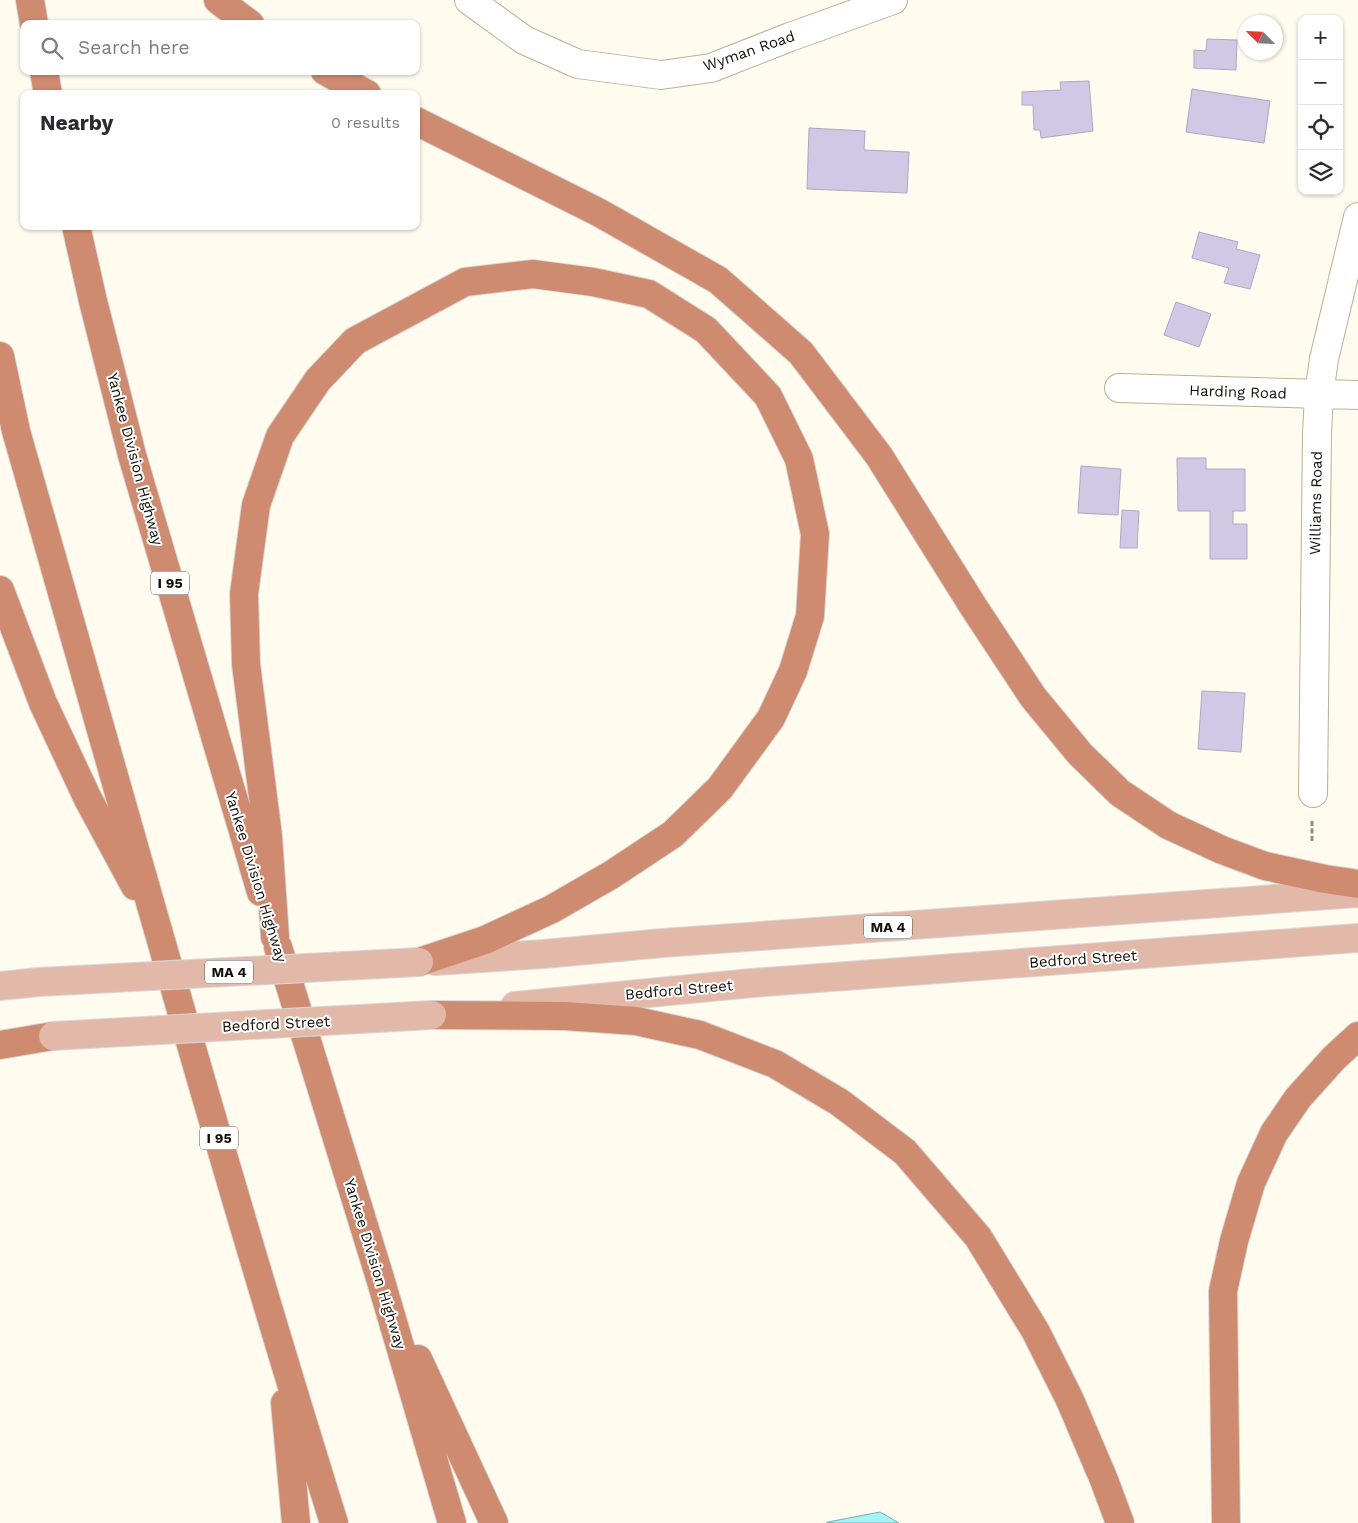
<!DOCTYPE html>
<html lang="en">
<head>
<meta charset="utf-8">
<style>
  :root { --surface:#fff; --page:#f2f2f3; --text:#2b2b33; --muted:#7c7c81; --line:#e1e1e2 }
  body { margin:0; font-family:"Work Sans",sans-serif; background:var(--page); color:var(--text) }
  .controls { position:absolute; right:15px; top:15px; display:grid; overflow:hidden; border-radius:10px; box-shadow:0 1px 4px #0004 }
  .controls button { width:45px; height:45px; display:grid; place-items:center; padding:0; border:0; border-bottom:1px solid var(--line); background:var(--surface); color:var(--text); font:25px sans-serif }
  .compass { position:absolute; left:1238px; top:15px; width:45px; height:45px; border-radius:50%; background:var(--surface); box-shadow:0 1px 4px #0004; rotate:294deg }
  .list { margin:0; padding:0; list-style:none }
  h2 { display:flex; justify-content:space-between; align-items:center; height:65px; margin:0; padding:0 20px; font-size:21px }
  h2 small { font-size:16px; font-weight:400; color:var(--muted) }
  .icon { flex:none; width:28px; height:28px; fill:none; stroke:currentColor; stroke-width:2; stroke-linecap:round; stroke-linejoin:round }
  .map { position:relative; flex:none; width:1358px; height:1523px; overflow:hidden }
  .search { position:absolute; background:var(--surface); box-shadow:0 1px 4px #0004; left:20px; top:20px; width:400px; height:55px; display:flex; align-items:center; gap:12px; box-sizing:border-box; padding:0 18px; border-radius:10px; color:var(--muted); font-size:19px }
  .panel { position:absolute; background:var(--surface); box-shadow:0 1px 4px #0004; left:20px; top:90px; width:400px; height:140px; border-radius:10px }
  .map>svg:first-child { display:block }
</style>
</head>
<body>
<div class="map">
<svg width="1358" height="1523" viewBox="0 0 1358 1523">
  <rect width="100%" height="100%" fill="#fffbef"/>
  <path fill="#a4f3f8" stroke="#78aeaf" d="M880,1512L899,1523H826L828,1522Z"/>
  <path fill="#d0c8e4" stroke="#afa7c3" d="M1207,39L1237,40L1236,70L1194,68V50L1206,51Z
    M1089,81L1093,131L1041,138L1040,130H1034L1033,105H1022V92L1061,90L1060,82Z
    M1192,89L1270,101L1264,143L1186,132Z
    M809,128L865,131L864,150L909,152L907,193L807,189Z
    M1199,232L1238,242L1236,249L1260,255L1250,289L1224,283L1229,268L1192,258Z
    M1176,302L1211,314L1199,347L1164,335Z
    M1177,458H1206V469H1245V511H1233V524H1247V559H1210V511H1178Z
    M1081,466L1121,469L1118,515L1078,513Z
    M1122,510L1139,511L1137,548H1120Z
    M1202,691L1245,693L1241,752L1198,749Z"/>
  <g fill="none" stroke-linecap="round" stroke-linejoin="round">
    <defs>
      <path id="minor" d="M469,0L524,40L578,64L661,75L711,68L790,37L893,0
        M1119,388L1358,395
        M1313,793L1317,434L1319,394L1324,359L1358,217"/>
      <path id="primary" d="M435,961L544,954L663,943L1358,893
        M0,986L39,982
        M515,1006L752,983L1358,938"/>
      <path id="motorway" d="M30,0L34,24
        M218,0L250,24
        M44,71L48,94
        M325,71L367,94
        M416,121L598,212L718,280L801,353L879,456L973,606L1033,697L1080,754L1120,793L1168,825L1222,850L1265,866L1325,879L1358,884
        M76,226L93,301L132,455L261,892
        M0,356L16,431C120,795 221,1161 334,1523
        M0,590L43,703L88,799L135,886
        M275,937L268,836L246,664L244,594L256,505L280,436L318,380L355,341L465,282L533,274L593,282L649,294L706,330L768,396L799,459L815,534L810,616L793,671L771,718L720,788L673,834L611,875L552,909L485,940L419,962
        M278,947L380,1278L452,1523
        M432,1015L564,1016L636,1021L700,1035L775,1064L839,1102L905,1152L978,1237L1036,1332L1070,1400L1104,1480L1120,1523
        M0,1045L53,1036
        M418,1359L494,1523
        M285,1403L296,1523
        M1226,1523L1223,1291L1234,1241L1251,1183L1274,1133L1298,1098L1334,1058L1358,1036"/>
    </defs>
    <use href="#minor" stroke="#bbb094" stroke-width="30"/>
    <use href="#primary" stroke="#d9d8d7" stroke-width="30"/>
    <use href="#motorway" stroke="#d9d8d7" stroke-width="30"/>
    <path stroke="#928e83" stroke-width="3" stroke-dasharray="5 2.5" stroke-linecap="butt" d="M1312,841V821"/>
    <use href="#minor" stroke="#fff" stroke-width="28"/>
    <use href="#primary" stroke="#e2b9a9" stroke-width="28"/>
    <use href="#motorway" stroke="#ce8b70" stroke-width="28"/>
    <defs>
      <path id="primary-bridge" d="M39,982L419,962
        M53,1036L432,1015"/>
    </defs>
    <use href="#primary-bridge" stroke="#d9d8d7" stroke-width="30" stroke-linecap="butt"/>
    <use href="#primary-bridge" stroke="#e2b9a9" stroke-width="28"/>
  </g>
  <g text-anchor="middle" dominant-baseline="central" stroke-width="4" stroke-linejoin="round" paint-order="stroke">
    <g fill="#fff" stroke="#595650" stroke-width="1">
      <rect x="151" y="571.5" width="38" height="23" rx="4"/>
      <rect x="864" y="915.5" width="48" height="23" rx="4"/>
      <rect x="205" y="960.5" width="48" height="23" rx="4"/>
      <rect x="200" y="1126.5" width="38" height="23" rx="4"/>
    </g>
    <g font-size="14" font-weight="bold" fill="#120e05">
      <text x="170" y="583">I 95</text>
      <text x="888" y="927">MA 4</text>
      <text x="229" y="972">MA 4</text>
      <text x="219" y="1138">I 95</text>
    </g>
    <g font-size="15" fill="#120e05" stroke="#fff">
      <text transform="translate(749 51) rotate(-19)">Wyman Road</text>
      <text transform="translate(1238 392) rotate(2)">Harding Road</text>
      <text transform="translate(135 459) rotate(75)">Yankee Division Highway</text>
      <text transform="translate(1316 503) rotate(-89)">Williams Road</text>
      <text transform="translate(256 877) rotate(73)">Yankee Division Highway</text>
      <text transform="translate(1083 959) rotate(-4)">Bedford Street</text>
      <text transform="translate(679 990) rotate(-5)">Bedford Street</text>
      <text transform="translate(276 1024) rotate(-3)">Bedford Street</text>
      <text transform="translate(375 1264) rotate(73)">Yankee Division Highway</text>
    </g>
  </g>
</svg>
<div class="controls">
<button>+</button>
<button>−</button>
<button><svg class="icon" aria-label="locate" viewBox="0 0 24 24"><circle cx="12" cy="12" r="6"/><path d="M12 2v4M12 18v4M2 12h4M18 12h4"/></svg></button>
<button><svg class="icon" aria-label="layers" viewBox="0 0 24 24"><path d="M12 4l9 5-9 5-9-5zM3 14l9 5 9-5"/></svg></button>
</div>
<svg class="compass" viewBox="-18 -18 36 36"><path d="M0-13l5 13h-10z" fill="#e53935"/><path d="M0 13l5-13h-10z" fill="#7c7c81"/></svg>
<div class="search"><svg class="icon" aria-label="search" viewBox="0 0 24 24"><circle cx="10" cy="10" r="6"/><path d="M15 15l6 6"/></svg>Search here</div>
<section class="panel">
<h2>Nearby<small>0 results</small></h2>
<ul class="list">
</ul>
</section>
</div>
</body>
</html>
